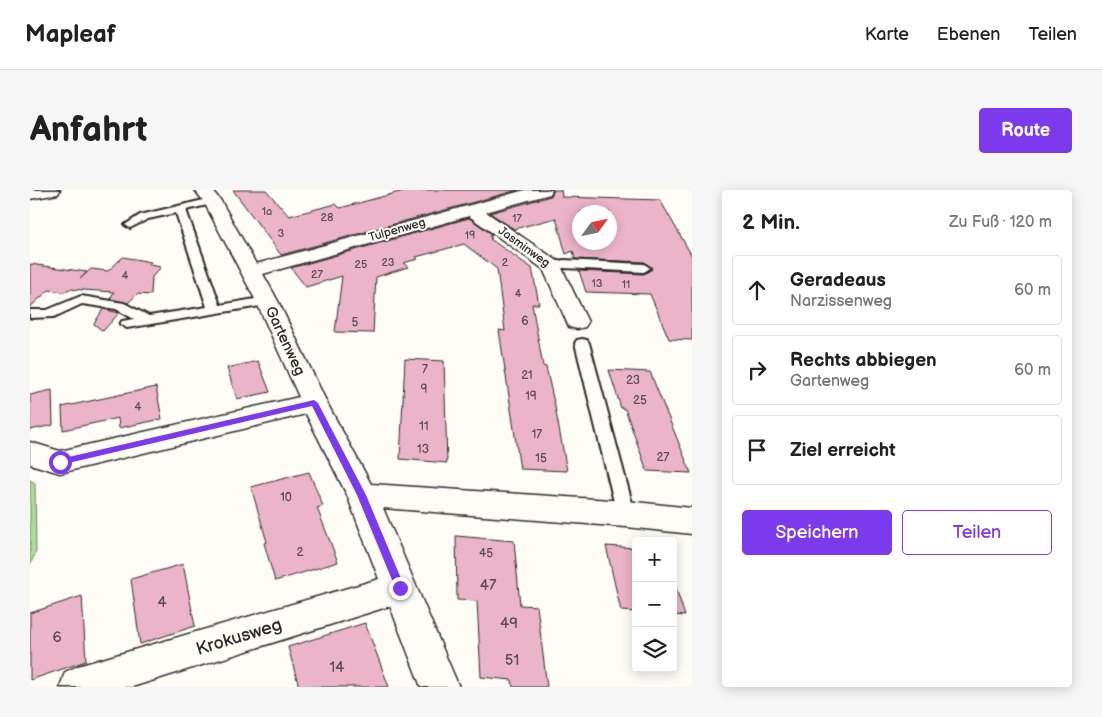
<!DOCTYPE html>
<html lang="de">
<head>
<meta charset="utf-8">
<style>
  :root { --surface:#fff; --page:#f6f6f6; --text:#222; --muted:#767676; --line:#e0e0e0; --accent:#7c3aed }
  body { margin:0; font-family:"Balsamiq Sans",sans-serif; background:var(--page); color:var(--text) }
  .controls { position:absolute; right:15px; bottom:15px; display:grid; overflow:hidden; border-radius:5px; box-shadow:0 2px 12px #0003 }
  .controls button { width:45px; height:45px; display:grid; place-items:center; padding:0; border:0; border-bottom:1px solid var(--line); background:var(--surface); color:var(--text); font:25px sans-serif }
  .compass { position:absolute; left:542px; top:15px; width:45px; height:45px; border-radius:50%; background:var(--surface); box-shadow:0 2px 12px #0003; rotate:57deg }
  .stop { position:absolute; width:15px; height:15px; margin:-11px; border:4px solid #7c3aed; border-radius:50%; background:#fff }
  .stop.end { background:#7c3aed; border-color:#fff; box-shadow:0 1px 5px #0008 }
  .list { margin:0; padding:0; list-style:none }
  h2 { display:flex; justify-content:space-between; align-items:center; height:65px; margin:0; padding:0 20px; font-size:21px }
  h2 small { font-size:16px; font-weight:400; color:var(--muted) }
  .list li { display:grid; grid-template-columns:32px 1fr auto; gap:15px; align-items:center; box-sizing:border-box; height:70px; margin:0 10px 10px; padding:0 10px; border:1px solid var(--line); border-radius:5px }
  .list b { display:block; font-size:19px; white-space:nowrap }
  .list p { margin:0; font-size:16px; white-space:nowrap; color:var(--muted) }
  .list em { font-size:16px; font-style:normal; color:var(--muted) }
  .actions { display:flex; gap:10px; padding:15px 20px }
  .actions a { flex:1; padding:11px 0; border:1px solid var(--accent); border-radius:5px; text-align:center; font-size:18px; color:var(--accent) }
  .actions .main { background:var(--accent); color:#fff }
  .icon { flex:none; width:28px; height:28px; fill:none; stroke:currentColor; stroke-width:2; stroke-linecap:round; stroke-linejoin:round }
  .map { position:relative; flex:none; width:662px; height:497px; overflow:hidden; border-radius:5px }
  header { display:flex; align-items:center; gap:30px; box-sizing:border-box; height:70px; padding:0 25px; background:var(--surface); border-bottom:1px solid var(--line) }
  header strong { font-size:24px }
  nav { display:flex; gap:28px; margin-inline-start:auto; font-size:18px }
  .intro { display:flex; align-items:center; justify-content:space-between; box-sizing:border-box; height:120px; padding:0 30px }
  h1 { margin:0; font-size:35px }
  .button { padding:12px 22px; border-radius:5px; background:var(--accent); color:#fff; font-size:18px; font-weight:700 }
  main { display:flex; gap:30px; padding:0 30px }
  aside { flex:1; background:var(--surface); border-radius:5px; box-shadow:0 2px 12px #0003 }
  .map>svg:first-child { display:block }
</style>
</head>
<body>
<header>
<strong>Mapleaf</strong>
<nav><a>Karte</a><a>Ebenen</a><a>Teilen</a></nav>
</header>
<div class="intro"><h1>Anfahrt</h1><a class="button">Route</a></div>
<main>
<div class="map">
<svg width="662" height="497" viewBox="0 0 662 497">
  <rect width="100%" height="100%" fill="#fdfcf7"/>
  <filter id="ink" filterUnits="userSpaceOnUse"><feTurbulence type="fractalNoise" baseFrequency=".02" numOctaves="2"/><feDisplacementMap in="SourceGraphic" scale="10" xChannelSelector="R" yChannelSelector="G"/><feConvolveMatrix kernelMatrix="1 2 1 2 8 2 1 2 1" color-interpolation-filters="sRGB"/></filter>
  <g filter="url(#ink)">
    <path fill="#b0dc9b" stroke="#6e8463" d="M0,290L5,293L6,362L0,375Z"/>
    <path fill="#ecb4c8" stroke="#2b2b2b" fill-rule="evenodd" d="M203,0H236L259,26L306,14L310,18L377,0H488L251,65Z
      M524,0H531L532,7L630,10L662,66V150L639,149L620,104L556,102L549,81L614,84L622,79L615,72L545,69L543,61L536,64L526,28L484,39L460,23L521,6ZM550,22H580V52H550Z
      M439,28L463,45L459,46L462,48L460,49L502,78L509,114H502L513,176L516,177L525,217L537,281L490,279L469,140L475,141L467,79L434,54L386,67L388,69L373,73L378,77L346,87L343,143L305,142L312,86L276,97L261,78Z
      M93,67L121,72L119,75L131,77L122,87L121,105L107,104L98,113L80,109L84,102L39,99L35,102L19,100L0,117V74L57,82L50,89L61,79L78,81Z
      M73,119L89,123L73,141L64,134Z
      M375,169L414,171L417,273L370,269Z
      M228,171L240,202L207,209L197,178Z
      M579,180L620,182L661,283L617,281L595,219L591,218Z
      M126,197L132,229L89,238L88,228L33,240L32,217Z
      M22,200L23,235L0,240V205Z
      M279,282L293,316L287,318L308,372L245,391L234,353L237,352L221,297Z
      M426,346L484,351L490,415L507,416L517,497H483L482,490L451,487L447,411L427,410Z
      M576,356L606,358V422L591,421Z
      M153,374L165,436L110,454L101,389Z
      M643,388L644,392L655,426L643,425Z
      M52,406L56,471L0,490V423Z
      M335,433L359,497H269L258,457Z"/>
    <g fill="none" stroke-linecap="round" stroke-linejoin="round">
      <defs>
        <path id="service" d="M182,8L187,11L186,13L156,20L190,115L237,107L243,111L242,114L97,138L90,134L92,131L104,129L86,119L52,114L24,127L0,128V120H17L51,106L94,113L119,126L177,117L146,23L118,29L100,38L95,35L110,25Z
          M534,70L614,74L620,78L614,82L534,78L522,80L516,76L518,73Z
          M552,149L557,150L559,153L605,324L602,329L596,331L590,329L587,324L545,153L547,150Z"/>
        <path id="minor" d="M0,0H30L28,4L0,9Z
          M165,0H182L191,11L226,74L495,0H522L520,4L456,22L529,72L558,132L555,137L547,139L539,137L513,79L439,26L233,84L248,111L297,213L341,294L596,311L662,318V344L596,337L353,318L429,497H391L360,416L102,497H30L35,482L48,476L349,389L317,305L276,224L30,283L0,274V252L30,261L269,207L226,111L174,12Z"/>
      </defs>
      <use href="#service" stroke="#2b2b2b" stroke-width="4"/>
      <use href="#minor" stroke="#2b2b2b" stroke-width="3"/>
      <use href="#service" fill="#fdfcf7" fill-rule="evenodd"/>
      <use href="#minor" fill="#fdfcf7" fill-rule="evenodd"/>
    </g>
  </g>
  <path fill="#7c3aed" d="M284,210L288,213L336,305L375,398L374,402H367L327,305L282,216L30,275L26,272L30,269Z"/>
  <g text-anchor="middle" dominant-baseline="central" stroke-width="4" stroke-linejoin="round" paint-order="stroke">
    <g font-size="11" fill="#5b4d52">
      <text x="237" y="21">1a</text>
      <text x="297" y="27">28</text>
      <text x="487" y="28">17</text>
      <text x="251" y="43">3</text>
      <text x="440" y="45">19</text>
      <text x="358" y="72">23</text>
      <text x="475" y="72">2</text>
      <text x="331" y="74">25</text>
      <text x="287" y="84">27</text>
      <text x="95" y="85">4</text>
      <text x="567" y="93">13</text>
      <text x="596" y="94">11</text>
      <text x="488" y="103">4</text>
    </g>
    <g font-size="12" fill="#2b2b2b" stroke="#fdfcf7">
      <text transform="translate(367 40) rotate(-16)">Tulpenweg</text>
      <text transform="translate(494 57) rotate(36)">Jasminweg</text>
    </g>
    <g font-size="12" fill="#5b4d52">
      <text x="495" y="131">6</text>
      <text x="325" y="132">5</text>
      <text x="395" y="179">7</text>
      <text x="497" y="185">21</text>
      <text x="603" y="190">23</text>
      <text x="394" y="199">9</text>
      <text x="501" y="206">19</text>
      <text x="610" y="210">25</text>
      <text x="108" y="217">4</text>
      <text x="394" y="236">11</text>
      <text x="507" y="244">17</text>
      <text x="393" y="259">13</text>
      <text x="633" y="267">27</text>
      <text x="511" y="268">15</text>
      <text x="256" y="307">10</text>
      <text x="270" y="362">2</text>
      <text x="456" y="363">45</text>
    </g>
    <g font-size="15" fill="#2b2b2b" stroke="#fdfcf7">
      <text transform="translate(255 151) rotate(65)">Gartenweg</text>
    </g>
    <g font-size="15" fill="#5b4d52">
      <text x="458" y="395">47</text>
      <text x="132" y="412">4</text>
      <text x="479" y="433">49</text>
      <text x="27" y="447">6</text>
      <text x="482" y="470">51</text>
      <text x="307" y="477">14</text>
    </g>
    <g font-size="18" fill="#2b2b2b" stroke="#fdfcf7">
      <text transform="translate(209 447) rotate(-17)">Krokusweg</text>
    </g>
  </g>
</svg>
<div class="controls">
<button>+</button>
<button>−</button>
<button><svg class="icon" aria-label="layers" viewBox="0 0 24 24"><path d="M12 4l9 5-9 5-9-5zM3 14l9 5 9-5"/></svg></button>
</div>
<svg class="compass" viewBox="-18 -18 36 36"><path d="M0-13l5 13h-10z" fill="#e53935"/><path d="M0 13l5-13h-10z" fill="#767676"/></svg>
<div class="stop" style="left:30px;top:272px"></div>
<div class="stop end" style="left:370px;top:398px"></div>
</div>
<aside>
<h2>2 Min.<small>Zu Fuß · 120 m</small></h2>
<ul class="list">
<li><svg class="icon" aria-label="ahead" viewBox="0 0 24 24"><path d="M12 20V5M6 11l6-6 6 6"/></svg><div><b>Geradeaus</b><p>Narzissenweg</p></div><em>60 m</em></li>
<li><svg class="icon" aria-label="right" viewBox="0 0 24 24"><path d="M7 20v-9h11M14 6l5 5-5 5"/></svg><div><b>Rechts abbiegen</b><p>Gartenweg</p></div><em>60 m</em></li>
<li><svg class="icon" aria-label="arrive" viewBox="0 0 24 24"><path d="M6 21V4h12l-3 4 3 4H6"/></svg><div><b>Ziel erreicht</b></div></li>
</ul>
<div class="actions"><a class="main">Speichern</a><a>Teilen</a></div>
</aside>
</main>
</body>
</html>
